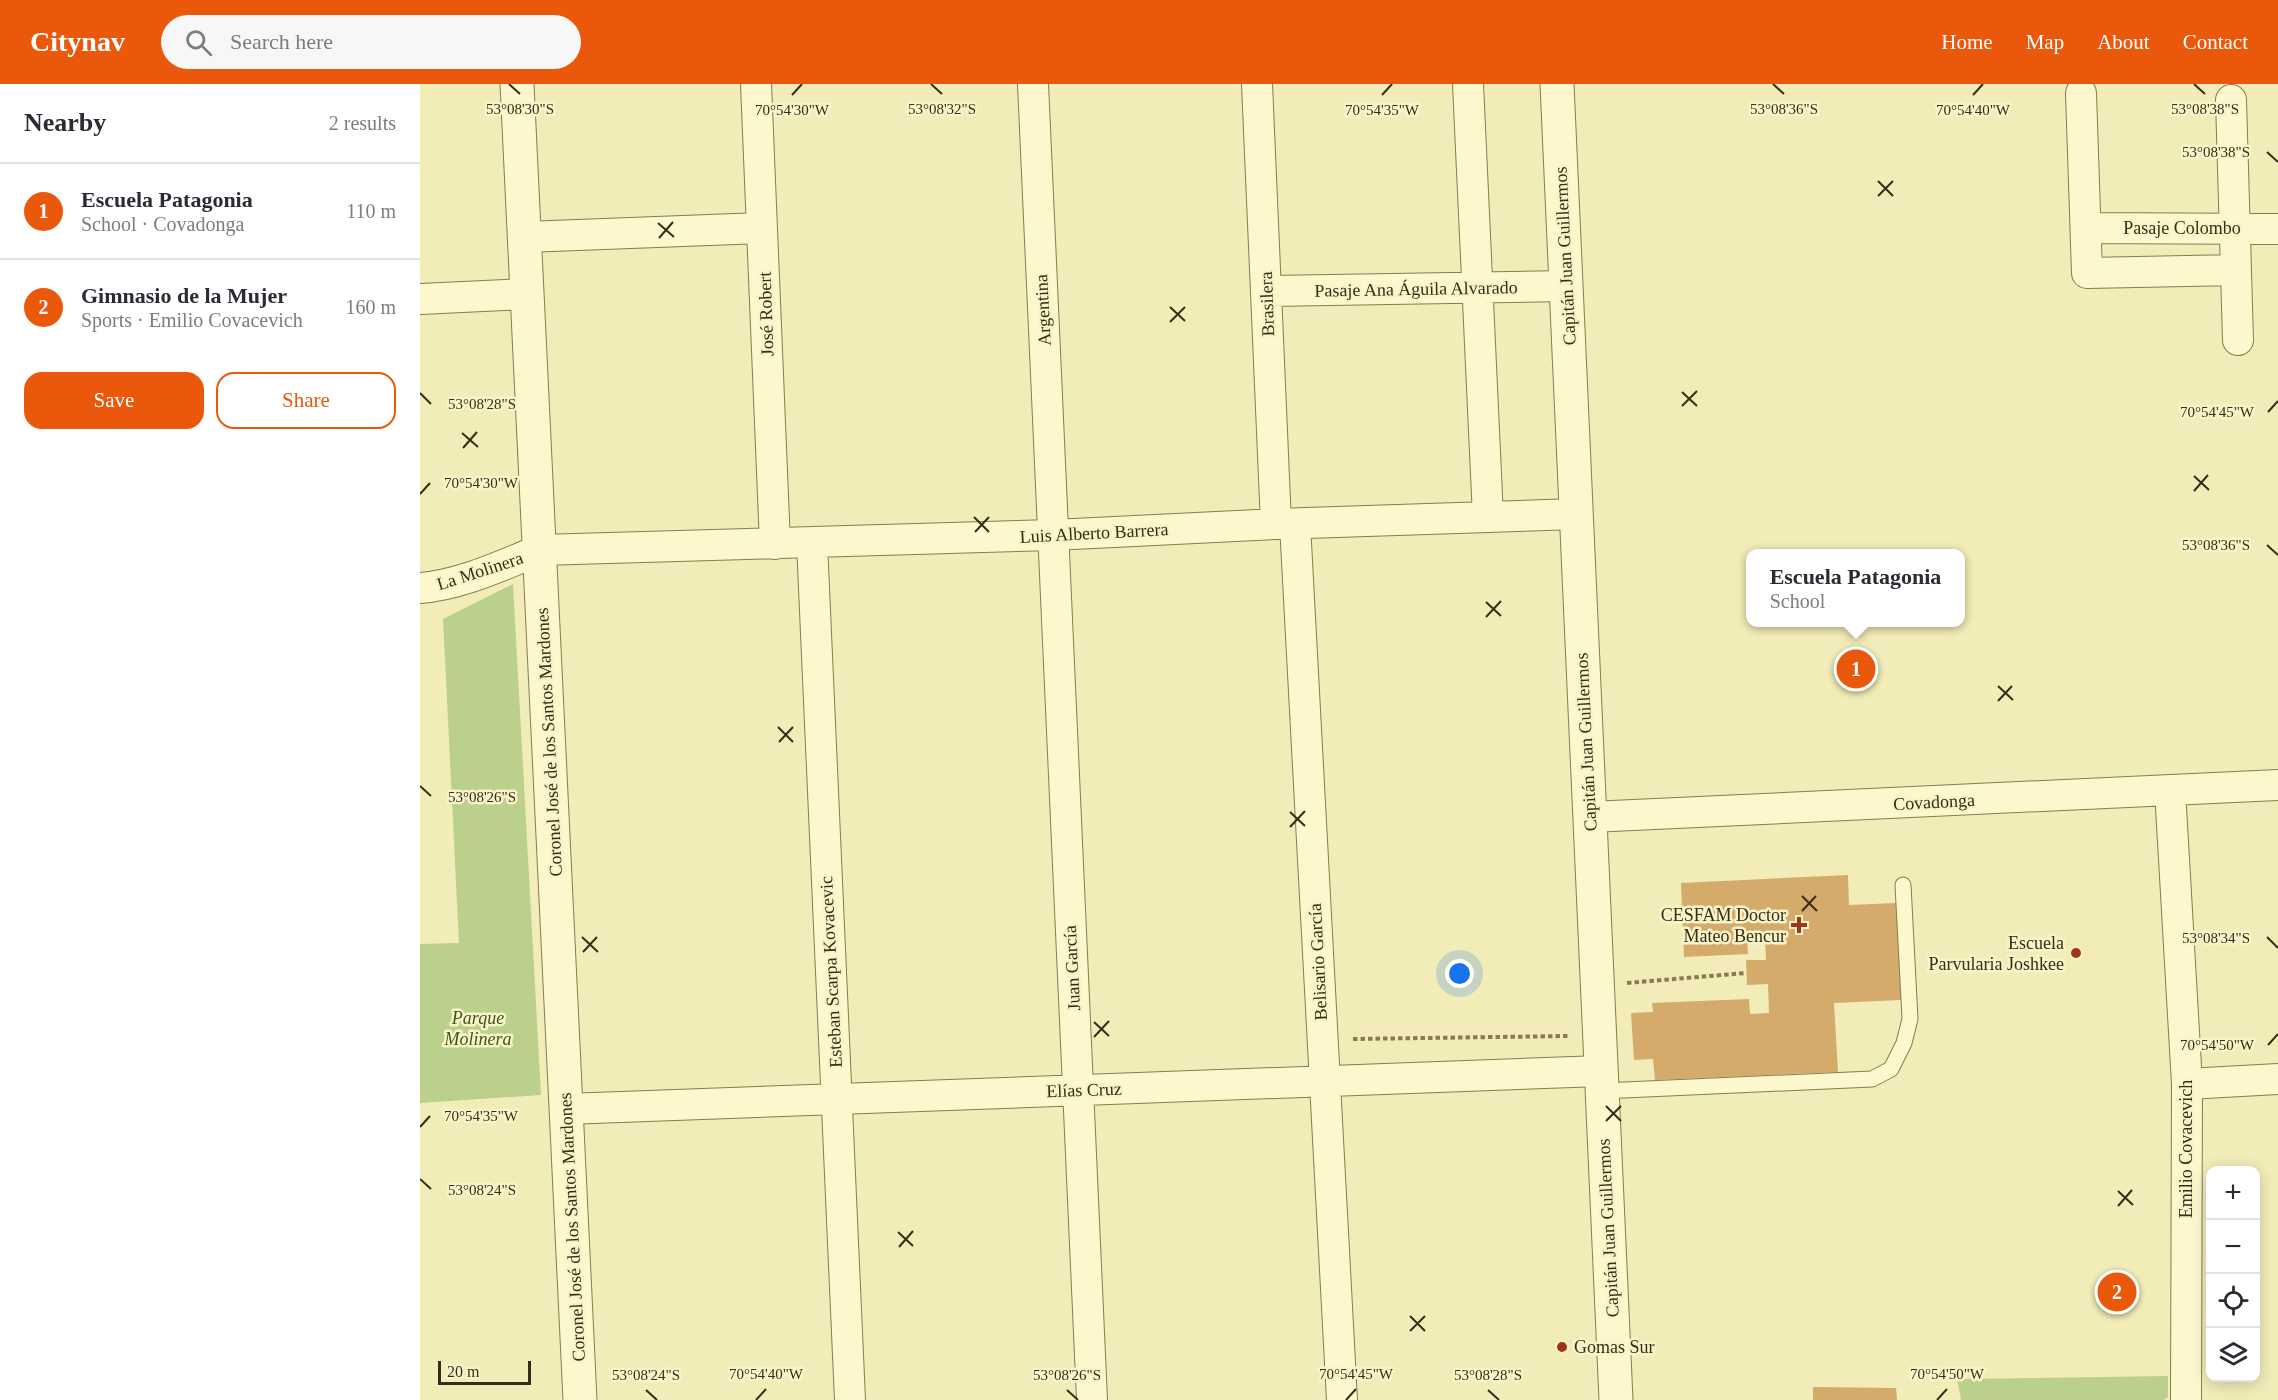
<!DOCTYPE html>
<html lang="en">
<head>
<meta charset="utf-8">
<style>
  :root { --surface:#fff; --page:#f7f7f7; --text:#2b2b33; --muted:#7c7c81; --line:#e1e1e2; --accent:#ea580c }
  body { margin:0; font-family:"Times New Roman",serif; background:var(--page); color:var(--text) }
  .controls { position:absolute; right:18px; bottom:18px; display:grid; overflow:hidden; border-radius:12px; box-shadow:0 3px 15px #0003 }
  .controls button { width:54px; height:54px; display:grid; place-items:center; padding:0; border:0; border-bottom:2px solid var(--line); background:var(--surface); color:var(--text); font:30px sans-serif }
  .scale { position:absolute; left:18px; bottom:15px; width:93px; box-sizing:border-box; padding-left:6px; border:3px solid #362d19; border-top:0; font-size:16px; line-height:21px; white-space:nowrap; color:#362d19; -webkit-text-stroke:4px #f9f4c8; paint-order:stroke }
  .you { position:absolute; left:1040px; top:890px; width:21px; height:21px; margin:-15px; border:4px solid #fff; border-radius:50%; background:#1a73e8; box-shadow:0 0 0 9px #1a73e833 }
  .badge { display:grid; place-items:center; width:39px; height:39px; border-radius:50%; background:var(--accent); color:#fff; font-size:20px; font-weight:700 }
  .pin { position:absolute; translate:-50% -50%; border:3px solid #fff; box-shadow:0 2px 6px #0006 }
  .popup { position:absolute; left:1326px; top:465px; width:219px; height:78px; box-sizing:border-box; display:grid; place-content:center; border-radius:12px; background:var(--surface); filter:drop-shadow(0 2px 4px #0005); font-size:20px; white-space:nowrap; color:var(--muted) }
  .popup b { font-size:22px; color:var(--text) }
  .popup::after { content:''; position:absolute; left:50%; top:100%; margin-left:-12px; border:12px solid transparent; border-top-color:var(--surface) }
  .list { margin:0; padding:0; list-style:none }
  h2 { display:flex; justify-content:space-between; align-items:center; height:78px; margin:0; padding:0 24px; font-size:26px }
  h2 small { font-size:20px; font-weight:400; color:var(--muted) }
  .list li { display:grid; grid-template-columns:39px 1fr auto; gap:18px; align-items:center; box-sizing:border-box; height:96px; padding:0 24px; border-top:2px solid var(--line) }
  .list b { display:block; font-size:22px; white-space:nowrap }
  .list p { margin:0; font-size:20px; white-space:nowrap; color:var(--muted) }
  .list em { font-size:20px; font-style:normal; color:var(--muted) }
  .actions { display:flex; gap:12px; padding:18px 24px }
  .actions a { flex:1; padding:14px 0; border:2px solid var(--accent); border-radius:18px; text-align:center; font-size:21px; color:var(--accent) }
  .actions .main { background:var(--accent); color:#fff }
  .icon { flex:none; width:33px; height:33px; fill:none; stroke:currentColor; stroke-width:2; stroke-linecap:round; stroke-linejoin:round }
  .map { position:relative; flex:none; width:1858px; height:1316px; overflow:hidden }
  header { display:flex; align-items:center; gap:36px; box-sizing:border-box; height:84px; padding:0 30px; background:var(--accent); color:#fff }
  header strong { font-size:28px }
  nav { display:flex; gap:33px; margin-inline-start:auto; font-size:21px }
  .search { width:420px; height:54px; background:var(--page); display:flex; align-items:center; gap:15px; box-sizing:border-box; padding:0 21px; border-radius:33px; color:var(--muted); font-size:22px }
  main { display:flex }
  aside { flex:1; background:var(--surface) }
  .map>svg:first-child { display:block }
</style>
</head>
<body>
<header>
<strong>Citynav</strong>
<div class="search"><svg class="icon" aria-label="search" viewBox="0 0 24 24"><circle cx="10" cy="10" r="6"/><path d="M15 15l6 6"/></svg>Search here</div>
<nav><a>Home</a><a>Map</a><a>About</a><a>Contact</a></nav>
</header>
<main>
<aside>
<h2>Nearby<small>2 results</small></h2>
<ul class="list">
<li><span class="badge">1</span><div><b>Escuela Patagonia</b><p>School · Covadonga</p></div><em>110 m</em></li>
<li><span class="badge">2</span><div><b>Gimnasio de la Mujer</b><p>Sports · Emilio Covacevich</p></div><em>160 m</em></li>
</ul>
<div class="actions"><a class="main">Save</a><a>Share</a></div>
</aside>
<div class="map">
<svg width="1858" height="1316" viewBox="0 0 1858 1316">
  <rect width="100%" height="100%" fill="#f2ecb8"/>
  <path fill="#bbd08c" d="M93,500L121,1011L0,1019V860L39,859L23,535Z
    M1748,1292V1313L1744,1316H1541L1537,1295Z"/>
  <path fill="#d4ab6a" d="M1428,791L1429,821L1476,819L1481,916L1414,919L1418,988L1235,996L1233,975L1214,976L1211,929L1233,928L1232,919L1329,915L1330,930L1349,929L1348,900L1327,901L1326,876H1346L1345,854L1327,855L1328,870L1264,873L1261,799Z
    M1393,1303L1476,1304L1477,1316H1393Z"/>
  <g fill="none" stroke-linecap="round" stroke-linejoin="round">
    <defs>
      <path id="service" d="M1182,1007L1452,995L1471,985L1484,959L1490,935L1483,801"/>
      <path id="minor" d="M336,0L355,460
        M613,0L672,1316
        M837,0L856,440
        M1048,0L1068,433
        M1661,9L1667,189L1816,186
        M1811,16L1818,256
        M1666,144L1858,145
        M105,153L342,144
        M847,207L1146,202
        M0,215L107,210
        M875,440L922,1316
        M392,459L430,1316
        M0,504C41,501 82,481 120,466L633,451L856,440L1156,430
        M1750,706L1767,1000L1766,1316
        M1170,733L1858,701
        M1767,1000L1858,995
        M146,1025L1181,987"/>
      <path id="tertiary" d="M97,0L160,1316
        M1137,0L1196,1316"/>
    </defs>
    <use href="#service" stroke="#897a52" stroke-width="17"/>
    <use href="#minor" stroke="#897a52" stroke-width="32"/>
    <use href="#tertiary" stroke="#897a52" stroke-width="35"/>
    <path stroke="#897a52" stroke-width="4" stroke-dasharray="4.5 3" stroke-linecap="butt" d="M1207,899L1326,889
      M933,955L1148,952"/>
    <use href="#service" stroke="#fcf7cc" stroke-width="15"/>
    <use href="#minor" stroke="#fcf7cc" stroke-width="30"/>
    <use href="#tertiary" stroke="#fcf7cc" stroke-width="33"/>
  </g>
  <path fill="none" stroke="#362d19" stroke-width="2" d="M89,0L100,10M511,0L522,10M1353,0L1364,10M1774,0L1785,10M372,11L382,0M962,11L972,0M1553,11L1563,0M1847,68L1858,78M1458,97L1473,112M1458,112L1473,97M238,139L254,153M239,154L253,138M750,223L765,237M750,238L765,223M1262,308L1277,322M0,309L11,320M1262,322L1277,307M1848,328L1858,317M42,349L58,363M43,364L57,348M1774,392L1789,406M1774,407L1788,391M0,410L10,399M554,433L569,448M555,448L569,433M1847,461L1858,471M1066,518L1081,532M1066,533L1081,517M1578,602L1593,616M1578,617L1592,602M358,643L373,658M359,658L373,643M0,702L11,712M870,728L885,742M870,743L885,727M1382,812L1397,827M1382,827L1396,812M162,853L178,868M1847,853L1858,864M163,868L177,853M674,938L689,952M674,953L689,937M1848,961L1858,950M1186,1022L1201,1037M1186,1037L1201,1022M0,1043L10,1032M0,1095L11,1105M1698,1107L1713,1121M1698,1122L1712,1106M478,1148L493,1162M479,1163L493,1147M990,1232L1005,1247M990,1247L1005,1232M226,1306L237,1316M647,1306L658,1316M1068,1306L1079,1316M336,1316L346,1305M926,1316L936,1305M1517,1316L1527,1305"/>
  <g fill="#9e351c" stroke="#f9f4c8" stroke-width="2">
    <path d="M1376 832h6v6h6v6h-6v6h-6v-6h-6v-6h6z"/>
    <circle cx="1656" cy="869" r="6"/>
    <circle cx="1142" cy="1263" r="6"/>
  </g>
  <g text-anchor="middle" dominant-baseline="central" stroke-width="5" stroke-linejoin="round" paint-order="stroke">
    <g font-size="18" fill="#362d19" stroke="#f9f4c8">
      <text x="1762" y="144">Pasaje Colombo</text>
      <text transform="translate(1145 172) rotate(-93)">Capitán Juan Guillermos</text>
      <text transform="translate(996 205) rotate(-1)">Pasaje Ana Águila Alvarado</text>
      <text transform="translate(847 220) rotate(-92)">Brasilera</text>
      <text transform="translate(623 226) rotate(-93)">Argentina</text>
      <text transform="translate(346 230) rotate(-92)">José Robert</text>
      <text transform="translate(674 449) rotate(-3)">Luis Alberto Barrera</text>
      <text transform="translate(60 487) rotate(-18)">La Molinera</text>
      <text transform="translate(129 658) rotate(-93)">Coronel José de los Santos Mardones</text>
      <text transform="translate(1166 658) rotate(-93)">Capitán Juan Guillermos</text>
      <text transform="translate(1514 718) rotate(-3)">Covadonga</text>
      <text transform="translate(898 878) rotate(-93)">Belisario García</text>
      <text transform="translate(652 884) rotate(-93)">Juan García</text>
      <text transform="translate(411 888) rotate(-93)">Esteban Scarpa Kovacevic</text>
      <text transform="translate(664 1006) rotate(-2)">Elías Cruz</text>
      <text transform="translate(1766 1065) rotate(-90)">Emilio Covacevich</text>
      <text transform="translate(152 1143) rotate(-93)">Coronel José de los Santos Mardones</text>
      <text transform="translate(1188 1144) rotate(-93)">Capitán Juan Guillermos</text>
    </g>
    <g font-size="18" fill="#362d19" stroke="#f9f4c8" text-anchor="end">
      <text x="1366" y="831">CESFAM Doctor<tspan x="1366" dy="21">Mateo Bencur</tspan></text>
      <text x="1644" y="859">Escuela<tspan x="1644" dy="21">Parvularia Joshkee</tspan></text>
      <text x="1154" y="1263" text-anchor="start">Gomas Sur</text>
    </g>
    <g font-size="18" font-style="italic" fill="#3c551d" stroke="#f9f4c8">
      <text x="58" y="934">Parque<tspan x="58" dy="21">Molinera</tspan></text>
    </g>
  </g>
  <g font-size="15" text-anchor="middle" fill="#362d19" stroke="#f9f4c8" stroke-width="5" stroke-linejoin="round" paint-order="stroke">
    <text x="100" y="30">53°08'30"S</text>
    <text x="522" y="30">53°08'32"S</text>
    <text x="1364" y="30">53°08'36"S</text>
    <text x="1785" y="30">53°08'38"S</text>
    <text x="372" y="31">70°54'30"W</text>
    <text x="962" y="31">70°54'35"W</text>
    <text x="1553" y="31">70°54'40"W</text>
    <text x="1796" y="73">53°08'38"S</text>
    <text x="62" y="325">53°08'28"S</text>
    <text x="1797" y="333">70°54'45"W</text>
    <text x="61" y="404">70°54'30"W</text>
    <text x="1796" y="466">53°08'36"S</text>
    <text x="62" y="718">53°08'26"S</text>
    <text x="1796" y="859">53°08'34"S</text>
    <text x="1797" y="966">70°54'50"W</text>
    <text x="61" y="1037">70°54'35"W</text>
    <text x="62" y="1111">53°08'24"S</text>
    <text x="346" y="1295">70°54'40"W</text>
    <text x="936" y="1295">70°54'45"W</text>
    <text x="1527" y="1295">70°54'50"W</text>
    <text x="226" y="1296">53°08'24"S</text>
    <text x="647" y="1296">53°08'26"S</text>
    <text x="1068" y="1296">53°08'28"S</text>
  </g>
</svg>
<div class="controls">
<button>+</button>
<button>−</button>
<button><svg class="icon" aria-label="locate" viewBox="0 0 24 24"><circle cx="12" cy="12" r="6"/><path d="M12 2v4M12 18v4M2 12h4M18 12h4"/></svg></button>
<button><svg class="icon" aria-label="layers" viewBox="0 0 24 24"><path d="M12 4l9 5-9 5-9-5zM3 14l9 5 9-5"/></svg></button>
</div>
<div class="scale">20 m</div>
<div class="you"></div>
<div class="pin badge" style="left:1436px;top:585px">1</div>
<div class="popup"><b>Escuela Patagonia</b>School</div>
<div class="pin badge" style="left:1697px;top:1208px">2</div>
</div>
</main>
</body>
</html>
